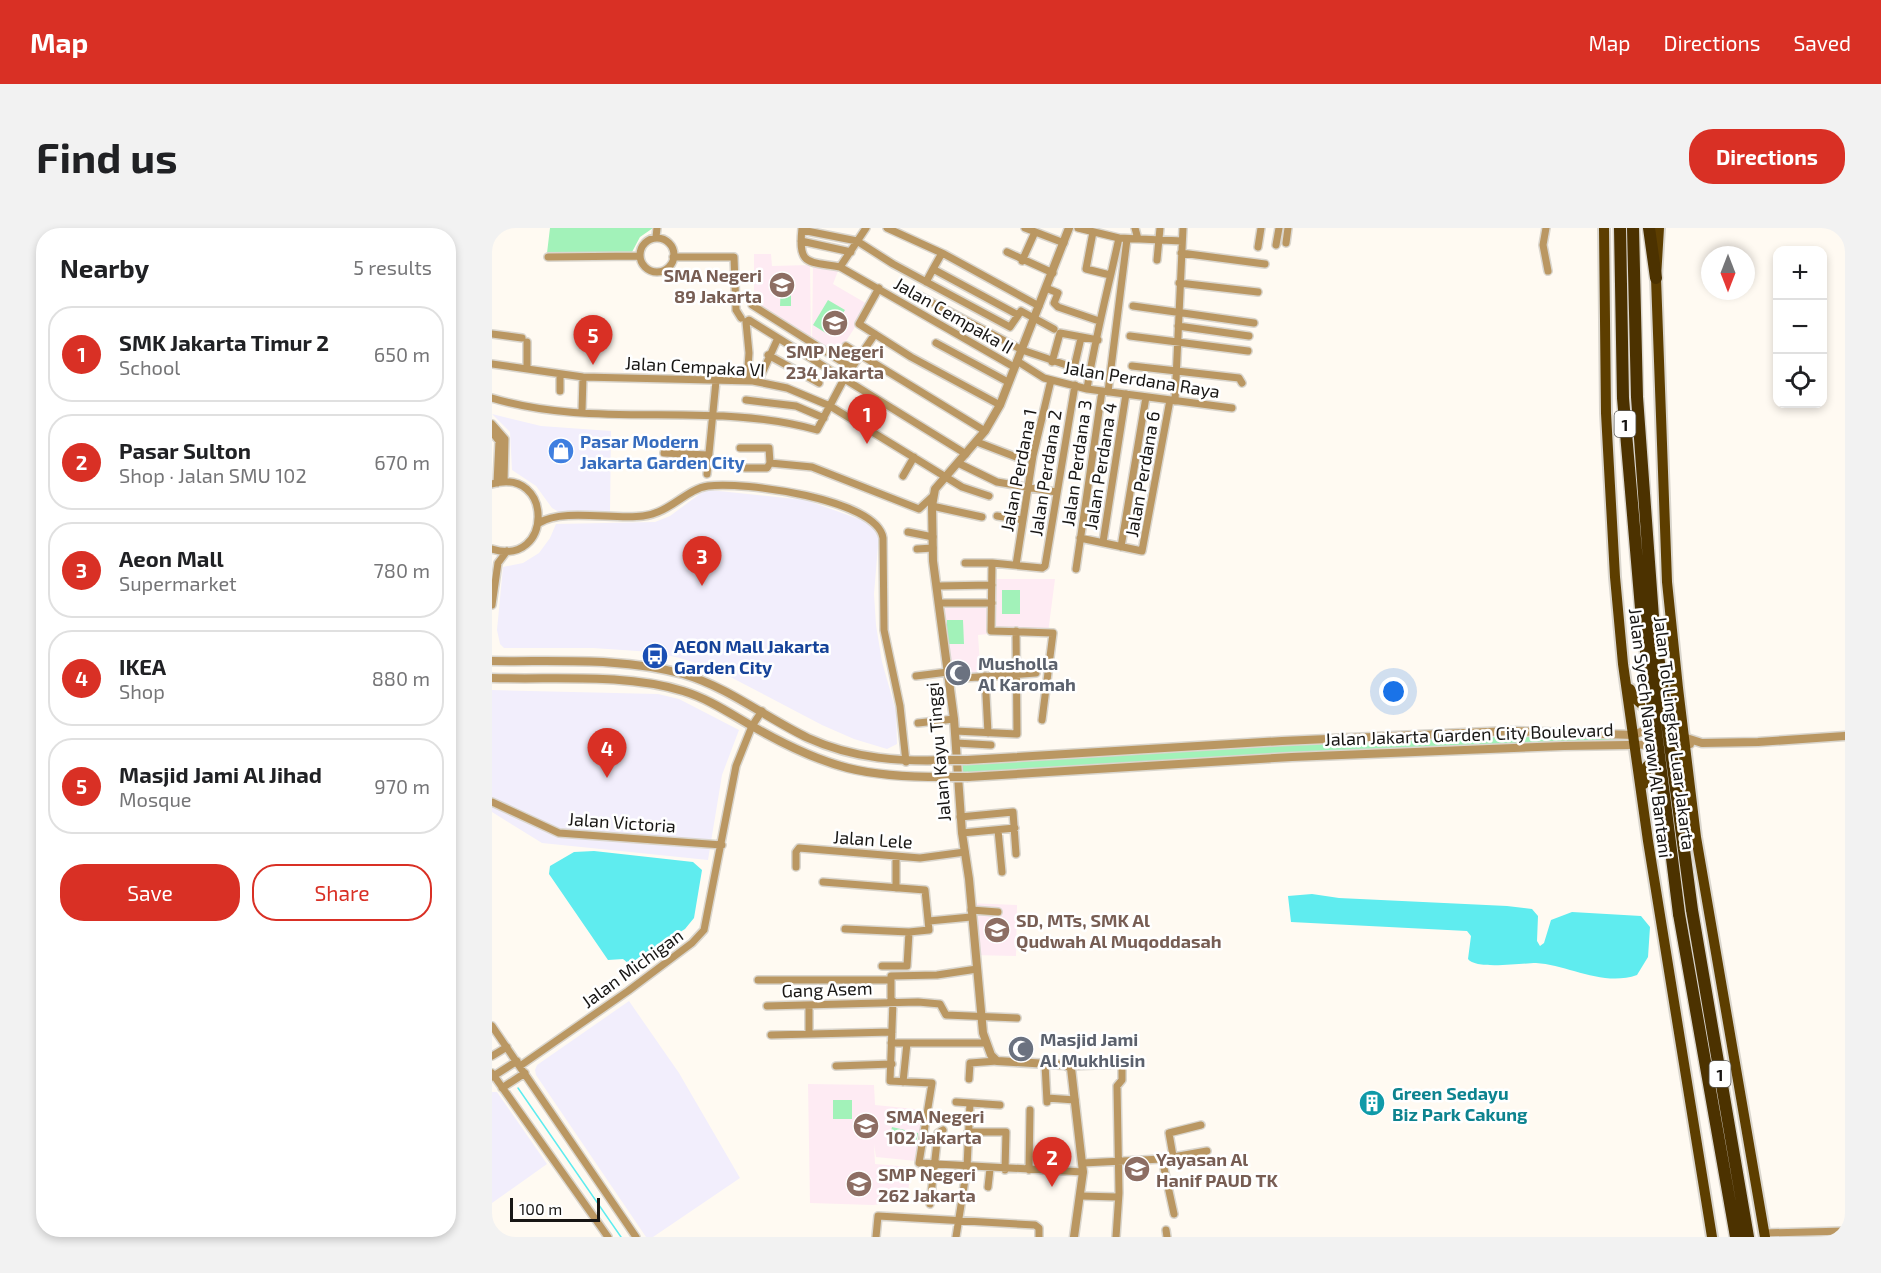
<!DOCTYPE html>
<html lang="en">
<head>
<meta charset="utf-8">
<style>
  :root { --surface:#fff; --page:#f2f2f2; --text:#202124; --muted:#757577; --line:#e0e0e0; --accent:#d93025 }
  body { margin:0; font-family:"Exo 2",sans-serif; background:var(--page); color:var(--text) }
  .controls { position:absolute; right:18px; top:18px; display:grid; overflow:hidden; border-radius:12px; box-shadow:0 3px 9px #0003 }
  .controls button { width:54px; height:54px; display:grid; place-items:center; padding:0; border:0; border-bottom:2px solid var(--line); background:var(--surface); color:var(--text); font:30px sans-serif }
  .compass { position:absolute; left:1209px; top:18px; width:54px; height:54px; border-radius:50%; background:var(--surface); box-shadow:0 3px 9px #0003; rotate:180deg }
  .scale { position:absolute; left:18px; bottom:15px; width:90px; box-sizing:border-box; padding-left:6px; border:3px solid #181614; border-top:0; font-size:16px; line-height:21px; white-space:nowrap; color:#181614; -webkit-text-stroke:4px #fff; paint-order:stroke }
  .you { position:absolute; left:902px; top:464px; width:21px; height:21px; margin:-15px; border:4px solid #fff; border-radius:50%; background:#1a73e8; box-shadow:0 0 0 9px #1a73e833 }
  .badge { display:grid; place-items:center; width:39px; height:39px; border-radius:50%; background:var(--accent); color:#fff; font-size:20px; font-weight:700 }
  .pin { position:absolute; translate:-50% -50px; filter:drop-shadow(0 2px 3px #0008) }
  .pin::after { content:''; position:absolute; top:32px; width:21px; height:18px; background:inherit; clip-path:polygon(0 0,100% 0,50% 100%) }
  .list { margin:0; padding:0; list-style:none }
  h2 { display:flex; justify-content:space-between; align-items:center; height:78px; margin:0; padding:0 24px; font-size:26px }
  h2 small { font-size:20px; font-weight:400; color:var(--muted) }
  .list li { display:grid; grid-template-columns:39px 1fr auto; gap:18px; align-items:center; box-sizing:border-box; height:96px; margin:0 12px 12px; padding:0 12px; border:2px solid var(--line); border-radius:24px }
  .list b { display:block; font-size:22px; white-space:nowrap }
  .list p { margin:0; font-size:20px; white-space:nowrap; color:var(--muted) }
  .list em { font-size:20px; font-style:normal; color:var(--muted) }
  .actions { display:flex; gap:12px; padding:18px 24px }
  .actions a { flex:1; padding:14px 0; border:2px solid var(--accent); border-radius:24px; text-align:center; font-size:21px; color:var(--accent) }
  .actions .main { background:var(--accent); color:#fff }
  .icon { flex:none; width:33px; height:33px; fill:none; stroke:currentColor; stroke-width:2; stroke-linecap:round; stroke-linejoin:round }
  .map { position:relative; flex:none; width:1353px; height:1009px; overflow:hidden; border-radius:24px }
  header { display:flex; align-items:center; gap:36px; box-sizing:border-box; height:84px; padding:0 30px; background:var(--accent); color:#fff }
  header strong { font-size:28px }
  nav { display:flex; gap:33px; margin-inline-start:auto; font-size:21px }
  .intro { display:flex; align-items:center; justify-content:space-between; box-sizing:border-box; height:144px; padding:0 36px }
  h1 { margin:0; font-size:42px }
  .button { padding:15px 27px; border-radius:24px; background:var(--accent); color:#fff; font-size:21px; font-weight:700 }
  main { display:flex; gap:36px; padding:0 36px }
  aside { flex:1; background:var(--surface); border-radius:24px; box-shadow:0 3px 9px #0003 }
  .map>svg:first-child { display:block }
</style>
</head>
<body>
<header>
<strong>Map</strong>
<nav><a>Map</a><a>Directions</a><a>Saved</a></nav>
</header>
<div class="intro"><h1>Find us</h1><a class="button">Directions</a></div>
<main>
<aside>
<h2>Nearby<small>5 results</small></h2>
<ul class="list">
<li><span class="badge">1</span><div><b>SMK Jakarta Timur 2</b><p>School</p></div><em>650 m</em></li>
<li><span class="badge">2</span><div><b>Pasar Sulton</b><p>Shop · Jalan SMU 102</p></div><em>670 m</em></li>
<li><span class="badge">3</span><div><b>Aeon Mall</b><p>Supermarket</p></div><em>780 m</em></li>
<li><span class="badge">4</span><div><b>IKEA</b><p>Shop</p></div><em>880 m</em></li>
<li><span class="badge">5</span><div><b>Masjid Jami Al Jihad</b><p>Mosque</p></div><em>970 m</em></li>
</ul>
<div class="actions"><a class="main">Save</a><a>Share</a></div>
</aside>
<div class="map">
<svg width="1353" height="1009" viewBox="0 0 1353 1009">
  <rect width="100%" height="100%" fill="#fffaf2"/>
  <path fill="#f2eefc" d="M0,186L49,198L119,203L118,285L67,284L60,280L44,258L20,242L18,204Z
    M218,262L314,272L378,295L387,306L382,366L384,397L390,434L404,483L405,516L395,521L362,511L330,497L225,442L188,430L160,424L101,420H12L8,416L5,402L11,339L31,335L47,325L58,310L64,296L163,294L178,288L209,265Z
    M0,462L166,466L187,471L247,502L230,547L216,632L50,615L0,584Z
    M137,773L187,845L248,950L161,1009H154L44,847L43,842L45,837Z
    M0,864H5L55,936L0,975Z"/>
  <path fill="#feebf3" d="M262,26H279L280,38L318,37L319,113L262,76Z
    M321,37L346,43L341,56L377,77L344,129L320,114Z
    M498,351H563L556,405L498,406Z
    M448,378H496V406L486,407L489,451L458,453Z
    M475,675L525,677L524,728L479,727L477,706L486,705L485,690H475Z
    M316,856L382,857L383,877L433,882L424,933L384,929L382,916L383,936L419,939L415,973L381,977L318,975Z"/>
  <path fill="#a2f2b9" d="M58,0H161L148,9L140,24L55,25Z
    M289,55H299V78H288Z
    M336,72L353,82L337,107L321,97Z
    M510,362H528V386H510Z
    M455,392H471L472,416H455Z
    M1018,503L1135,506L1142,517L1019,520L468,549L467,532Z
    M341,872H360V891H341Z
    M400,899L426,905L424,917L397,911Z"/>
  <path fill="#5fecef" d="M102,623L201,634L210,642L202,690L193,701L137,736L131,731L116,732L57,646L58,638L82,624Z
    M820,666L847,670L1015,678L1040,681L1046,688L1045,713L1048,718L1052,715L1059,692L1080,684L1149,688L1158,699L1156,729L1145,747C1111,759 1076,737 1044,735C1029,735 984,742 976,731L979,708L975,703L799,694L796,668Z"/>
  <g fill="none" stroke-linecap="round" stroke-linejoin="round">
    <path stroke="#5fecef" stroke-width="1.5" d="M26,860L129,1009"/>
    <defs>
      <path id="minor" d="M310,0C306,38 315,33 348,39L522,139
        M395,0L452,26L547,78
        M533,0L572,15
        M586,0L627,10L690,13
        M643,0L646,11
        M1054,0L1051,17L1056,43
        M310,2L365,13L401,36L518,99L529,83L562,101
        M601,4L594,41L618,47
        M164,9L165,0
        M148 27a17 17 0 1 1 34 0a17 17 0 1 1-34 0Z
        M309,13L359,24
        M794,15L796,0
        M784,17L787,0
        M766,19L769,0
        M515,24L561,45
        M689,25L773,36
        M56,29L147,28
        M181,29H242L244,82L249,90
        M665,32L668,0
        M530,33L543,4
        M348,39L374,0
        M441,41L450,25
        M434,54L441,41L526,87
        M687,55L766,64
        M387,60L367,96L419,129L508,177
        M554,60L566,65L562,75L566,79L607,93
        M424,66L530,122L598,145
        M260,77L360,140
        M641,78L762,95
        M686,98L757,108
        M0,106L30,110
        M638,108L756,123
        M444,115L516,154
        M354,118L493,203
        M276,127L327,155
        M525,133L552,150L595,161L740,180
        M560,134L568,105L606,112
        M0,136L91,149L261,153L295,160L338,178L470,259L497,268
        M640,138L747,150L750,155
        M582,140L589,110
        M35,141V114
        M255,153L257,125L254,94L257,92L474,226
        M266,154L286,110
        M595,161C603,110 616,61 627,10
        M68,163V146
        M616,164L635,11
        M0,170C105,202 220,172 325,202L352,151L383,106
        M254,172L304,178L332,190
        M683,173L691,0
        M90,183L91,149
        M0,196L13,211L12,254
        M0,204L7,213L5,255
        M485,214L524,229
        M248,220H277L278,235
        M172,225L216,227
        M466,235L505,254L564,264
        M253,240H275L278,235L320,239L427,281L441,268
        M215,246L224,153
        M411,248L422,229
        M0,256C62,238 61,340 0,321
        M440,278L490,289
        M505,288L531,292
        M47,295C70,280 123,292 151,288C178,285 194,261 216,258C250,253 385,271 391,310L392,402L408,478L414,534
        M416,304L441,309
        M588,310L650,323L678,172
        M611,314L634,166
        M629,319L654,169
        M425,321L441,320
        M473,335H500
        M524,337L541,228L559,152
        M584,341L610,163
        M446,358L500,357
        M447,375H500
        M0,377L6,335L15,323
        M424,448L456,444
        M493,448L496,505
        M457,451L544,445
        M550,492L561,405L499,403L500,335L550,340L553,338L583,157
        M426,495L462,491
        M463,503L525,506L524,403
        M464,515L499,517
        M0,574L67,605L230,617
        M468,589L521,584L524,626
        M506,602L510,644
        M470,605L523,600
        M304,639V624L307,620L428,630L473,624
        M331,654L433,662L437,702L417,704L415,738H390
        M404,660V629
        M479,682L506,684
        M437,693L479,689
        M353,701L417,704
        M399,748L445,747L485,741
        M266,752H399
        M399,773V749
        M401,773L398,853L440,855L427,935L591,944
        M317,777V806
        M275,778L426,774L448,776L454,787L525,790
        M0,798L144,1009
        M279,807L400,804
        M399,815H493
        M0,828L15,819
        M553,836L555,874
        M28,838L136,763L200,715L212,702L244,538L260,498L270,483
        M344,838L400,836
        M576,838L630,836V852L625,858L627,965L624,1009
        M0,845L116,1009
        M0,849L25,833
        M477,851L478,835L505,833
        M411,854L415,815
        M10,860L33,845
        M555,870L583,872
        M464,874L508,877
        M476,904H514L513,942
        M681,928L677,905L709,897
        M670,931L682,986
        M591,935L670,931L715,923
        M537,942L538,882
        M496,959L498,941
        M589,968L625,969
        M438,976L446,905L451,902
        M674,1002L675,1009
        M1272,1005L1353,1003
        M384,1009L386,988L543,997L547,1000V1009
        M464,1009L475,939L478,875"/>
      <path id="tertiary" d="M577,0L508,177L493,203L443,261L440,278L441,333L462,491L470,605L477,651L491,805L499,827L505,833L573,837L579,840L591,944L582,1009
        M0,433C63,434 130,429 191,446C236,459 274,490 316,510C362,531 409,534 459,532
        M0,450C62,452 131,445 191,463C217,471 237,485 260,498C335,541 374,550 460,549
        M1210,515L1266,514L1353,508
        M475,532L790,513L1018,503L1142,507L1160,499L1210,515
        M476,549L800,529L1072,518L1198,516"/>
      <path id="trunk" d="M1112,0L1114,185L1123,349L1131,436L1156,613L1220,1009
        M1167,0L1164,50L1175,354L1186,460L1204,609L1273,1009
        M1138,461C1146,477 1160,489 1177,475L1184,457
        M1152,556L1155,538L1169,528L1188,532L1193,543"/>
      <path id="motorway" d="M1128,0L1131,170L1150,392
        M1141,0L1145,169L1161,389
        M1157,0L1164,50
        M1200,682L1256,1009
        M1187,686L1244,1009"/>
    </defs>
    <use href="#minor" stroke="#dad6ce" stroke-width="10"/>
    <use href="#tertiary" stroke="#dad6ce" stroke-width="11"/>
    <use href="#trunk" stroke="#dad6ce" stroke-width="14"/>
    <use href="#motorway" stroke="#dad6ce" stroke-width="15"/>
    <use href="#minor" stroke="#ba9762" stroke-width="7"/>
    <use href="#tertiary" stroke="#ba9762" stroke-width="8"/>
    <use href="#trunk" stroke="#5d3e00" stroke-width="10"/>
    <use href="#motorway" stroke="#4c3200" stroke-width="12"/>
    <defs>
      <path id="tertiary-bridge" d="M459,532H475
        M460,549H476"/>
      <path id="motorway-bridge" d="M1161,389L1200,682
        M1150,392L1187,686"/>
    </defs>
    <use href="#tertiary-bridge" stroke="#dad6ce" stroke-width="11" stroke-linecap="butt"/>
    <use href="#motorway-bridge" stroke="#dad6ce" stroke-width="15" stroke-linecap="butt"/>
    <use href="#tertiary-bridge" stroke="#ba9762" stroke-width="8"/>
    <use href="#motorway-bridge" stroke="#4c3200" stroke-width="12"/>
  </g>
  <defs>
    <symbol id="school-disc" viewBox="-11 -11 22 22"><circle r="9.5" fill="#8d6e63" stroke="#fff"/><path d="M0-5L7-2L0 1L-7-2ZM-4 1L0 2.5L4 1V4Q0 6-4 4Z" fill="#fff"/></symbol>
    <symbol id="shop-disc" viewBox="-11 -11 22 22"><circle r="9.5" fill="#3f7fe0" stroke="#fff"/><path d="M-5-2.5h2.3a2.7 3.5 0 0 1 5.4 0H5L5.5 6h-11ZM-1.5-2.5h3a1.5 2.3 0 0 0-3 0Z" fill="#fff"/></symbol>
    <symbol id="bus-disc" viewBox="-11 -11 22 22"><circle r="9.5" fill="#1a4fb4" stroke="#fff"/><path d="M-5-6H5V4H4V6H2V4H-2V6H-4V4H-5ZM-3.5-4V0h7V-4ZM-3.5 1.2v1.5H-2V1.2ZM2 1.2v1.5H3.5V1.2Z" fill="#fff"/></symbol>
    <symbol id="mosque-disc" viewBox="-11 -11 22 22"><circle r="9.5" fill="#6b7280" stroke="#fff"/><path d="M3.5-4.9A6 6 0 1 0 3.5 4.9A5 5 0 1 1 3.5-4.9Z" fill="#fff"/></symbol>
    <symbol id="building-disc" viewBox="-11 -11 22 22"><circle r="9.5" fill="#0f9aa8" stroke="#fff"/><path d="M-4-6H4V6H1V3H-1V6H-4ZM-2.5-4.3h1.7v1.8h-1.7ZM.8-4.3h1.7v1.8H.8ZM-2.5-1h1.7V.8h-1.7ZM.8-1h1.7V.8H.8Z" fill="#fff"/></symbol>
  </defs>
  <g fill-rule="evenodd">
    <use href="#school-disc" x="275" y="42" width="30" height="30"/>
    <use href="#school-disc" x="328" y="80" width="30" height="30"/>
    <use href="#shop-disc" x="54" y="208" width="30" height="30"/>
    <use href="#bus-disc" x="148" y="413" width="30" height="30"/>
    <use href="#mosque-disc" x="451" y="430" width="30" height="30"/>
    <use href="#school-disc" x="490" y="687" width="30" height="30"/>
    <use href="#mosque-disc" x="514" y="806" width="30" height="30"/>
    <use href="#building-disc" x="865" y="860" width="30" height="30"/>
    <use href="#school-disc" x="359" y="883" width="30" height="30"/>
    <use href="#school-disc" x="630" y="926" width="30" height="30"/>
    <use href="#school-disc" x="352" y="941" width="30" height="30"/>
  </g>
  <g text-anchor="middle" dominant-baseline="central" stroke-width="5" stroke-linejoin="round" paint-order="stroke">
    <g fill="#fff" stroke="#5d5c5a" stroke-width="1.5">
      <rect x="1122.5" y="183" width="21" height="26" rx="4.5"/>
      <rect x="1217.5" y="833" width="21" height="26" rx="4.5"/>
    </g>
    <g font-size="16" font-weight="bold" fill="#181614">
      <text x="1133" y="196">1</text>
      <text x="1228" y="846">1</text>
    </g>
    <g font-size="18" font-weight="bold" fill="#785e54" stroke="#fff" text-anchor="start">
      <text x="270" y="47" text-anchor="end">SMA Negeri<tspan x="270" dy="21">89 Jakarta</tspan></text>
      <text x="343" y="123" text-anchor="middle">SMP Negeri<tspan x="343" dy="21">234 Jakarta</tspan></text>
      <text x="524" y="692">SD, MTs, SMK Al<tspan x="524" dy="21">Qudwah Al Muqoddasah</tspan></text>
      <text x="394" y="888">SMA Negeri<tspan x="394" dy="21">102 Jakarta</tspan></text>
      <text x="664" y="931">Yayasan Al<tspan x="664" dy="21">Hanif PAUD TK</tspan></text>
      <text x="386" y="946">SMP Negeri<tspan x="386" dy="21">262 Jakarta</tspan></text>
    </g>
    <g font-size="18" fill="#181614" stroke="#fff">
      <text transform="translate(462 87) rotate(30)">Jalan Cempaka II</text>
      <text transform="translate(203 138) rotate(3)">Jalan Cempaka VI</text>
      <text transform="translate(650 151) rotate(9)">Jalan Perdana Raya</text>
      <text transform="translate(584 235) rotate(-82)">Jalan Perdana 3</text>
      <text transform="translate(608 238) rotate(-81)">Jalan Perdana 4</text>
      <text transform="translate(526 242) rotate(-79)">Jalan Perdana 1</text>
      <text transform="translate(553 245) rotate(-81)">Jalan Perdana 2</text>
      <text transform="translate(650 246) rotate(-80)">Jalan Perdana 6</text>
      <text transform="translate(1159 505) rotate(83)">Jalan Syech Nawawi Al Bantani</text>
      <text transform="translate(1183 505) rotate(83)">Jalan Tol Lingkar Luar Jakarta</text>
      <text transform="translate(977 506) rotate(-2)">Jalan Jakarta Garden City Boulevard</text>
      <text transform="translate(446 524) rotate(-95)">Jalan Kayu Tinggi</text>
      <text transform="translate(130 594) rotate(4)">Jalan Victoria</text>
      <text transform="translate(381 611) rotate(4)">Jalan Lele</text>
      <text transform="translate(140 740) rotate(-36)">Jalan Michigan</text>
      <text transform="translate(335 761) rotate(-2)">Gang Asem</text>
    </g>
    <g font-size="18" font-weight="bold" fill="#366cbe" stroke="#fff" text-anchor="start">
      <text x="88" y="213">Pasar Modern<tspan x="88" dy="21">Jakarta Garden City</tspan></text>
    </g>
    <g font-size="18" font-weight="bold" fill="#164399" stroke="#fff" text-anchor="start">
      <text x="182" y="418">AEON Mall Jakarta<tspan x="182" dy="21">Garden City</tspan></text>
    </g>
    <g font-size="18" font-weight="bold" fill="#5b616d" stroke="#fff" text-anchor="start">
      <text x="486" y="435">Musholla<tspan x="486" dy="21">Al Karomah</tspan></text>
      <text x="548" y="811">Masjid Jami<tspan x="548" dy="21">Al Mukhlisin</tspan></text>
    </g>
    <g font-size="18" font-weight="bold" fill="#0d838f" stroke="#fff" text-anchor="start">
      <text x="900" y="865">Green Sedayu<tspan x="900" dy="21">Biz Park Cakung</tspan></text>
    </g>
  </g>
</svg>
<div class="controls">
<button>+</button>
<button>−</button>
<button><svg class="icon" aria-label="locate" viewBox="0 0 24 24"><circle cx="12" cy="12" r="6"/><path d="M12 2v4M12 18v4M2 12h4M18 12h4"/></svg></button>
</div>
<svg class="compass" viewBox="-18 -18 36 36"><path d="M0-13l5 13h-10z" fill="#e53935"/><path d="M0 13l5-13h-10z" fill="#757577"/></svg>
<div class="scale">100 m</div>
<div class="you"></div>
<div class="pin badge" style="left:375px;top:216px">1</div>
<div class="pin badge" style="left:560px;top:959px">2</div>
<div class="pin badge" style="left:210px;top:358px">3</div>
<div class="pin badge" style="left:115px;top:550px">4</div>
<div class="pin badge" style="left:101px;top:137px">5</div>
</div>
</main>
</body>
</html>
